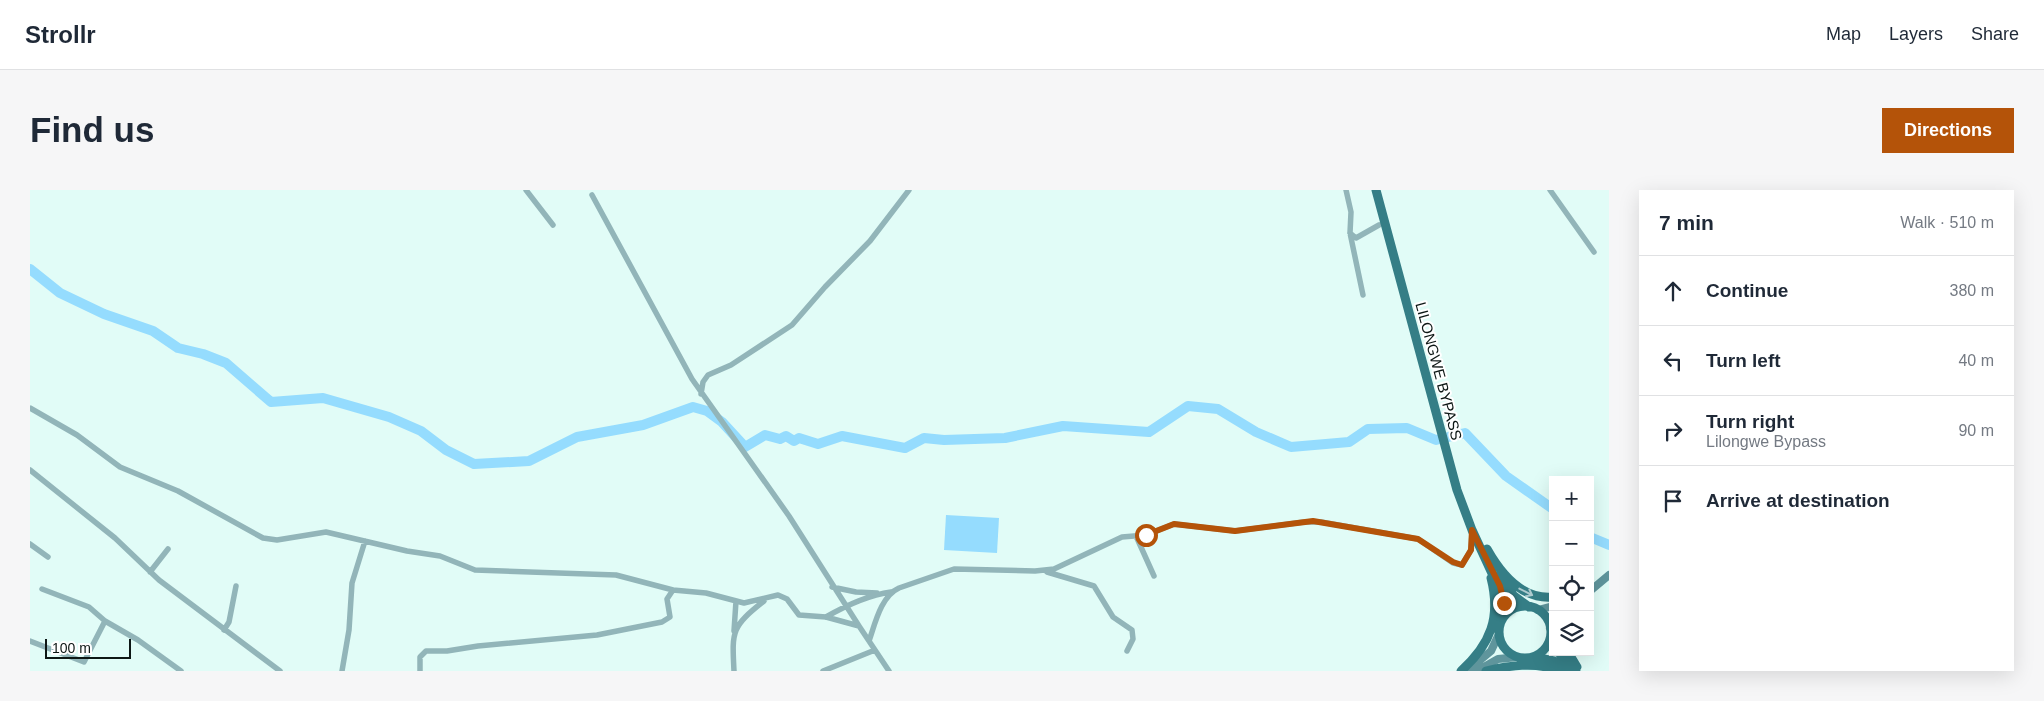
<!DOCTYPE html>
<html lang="en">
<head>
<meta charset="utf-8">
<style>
  :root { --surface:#fff; --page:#f6f6f7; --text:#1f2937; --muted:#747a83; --line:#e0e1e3; --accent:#b45309 }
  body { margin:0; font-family:Arial,sans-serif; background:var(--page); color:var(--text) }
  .controls { position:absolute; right:15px; bottom:15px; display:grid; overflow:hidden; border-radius:0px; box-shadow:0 5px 20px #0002 }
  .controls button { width:45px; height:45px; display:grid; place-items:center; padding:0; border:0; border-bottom:1px solid var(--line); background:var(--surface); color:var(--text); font:25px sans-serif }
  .scale { position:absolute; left:15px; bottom:12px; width:86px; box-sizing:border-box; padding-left:5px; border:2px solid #0d1715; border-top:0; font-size:14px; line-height:18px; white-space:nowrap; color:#0d1715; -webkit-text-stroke:4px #fff; paint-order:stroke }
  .stop { position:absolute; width:15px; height:15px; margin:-11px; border:4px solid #b45309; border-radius:50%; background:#fff }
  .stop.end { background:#b45309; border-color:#fff; box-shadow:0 1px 5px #0008 }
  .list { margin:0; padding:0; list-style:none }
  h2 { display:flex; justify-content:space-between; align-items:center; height:65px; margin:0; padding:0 20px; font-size:21px }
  h2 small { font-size:16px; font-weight:400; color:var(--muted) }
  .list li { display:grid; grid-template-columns:32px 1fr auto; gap:15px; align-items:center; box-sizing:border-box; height:70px; padding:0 20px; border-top:1px solid var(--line) }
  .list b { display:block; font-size:19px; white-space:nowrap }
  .list p { margin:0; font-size:16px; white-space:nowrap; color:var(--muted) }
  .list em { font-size:16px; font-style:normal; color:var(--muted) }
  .icon { flex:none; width:28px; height:28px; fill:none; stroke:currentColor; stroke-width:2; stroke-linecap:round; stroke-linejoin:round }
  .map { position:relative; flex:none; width:1579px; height:481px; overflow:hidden; border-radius:0px }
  header { display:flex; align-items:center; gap:30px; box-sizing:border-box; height:70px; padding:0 25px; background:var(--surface); border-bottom:1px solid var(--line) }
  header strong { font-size:24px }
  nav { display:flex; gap:28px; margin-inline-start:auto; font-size:18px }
  .intro { display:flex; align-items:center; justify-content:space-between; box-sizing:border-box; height:120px; padding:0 30px }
  h1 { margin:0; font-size:35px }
  .button { padding:12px 22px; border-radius:0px; background:var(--accent); color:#fff; font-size:18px; font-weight:700 }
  main { display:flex; gap:30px; padding:0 30px }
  aside { flex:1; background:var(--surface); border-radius:0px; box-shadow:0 5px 20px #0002 }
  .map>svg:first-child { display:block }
</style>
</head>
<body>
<header>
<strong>Strollr</strong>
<nav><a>Map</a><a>Layers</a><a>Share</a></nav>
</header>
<div class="intro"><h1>Find us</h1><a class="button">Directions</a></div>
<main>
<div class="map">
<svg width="1579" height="481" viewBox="0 0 1579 481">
  <rect width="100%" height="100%" fill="#e1fcf7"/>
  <path fill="#95dcfe" d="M916,325L969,328L967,363L914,360Z"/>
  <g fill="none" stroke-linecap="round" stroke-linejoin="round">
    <path stroke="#95dcfe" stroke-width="10" d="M0,79L30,103L74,124L123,141L148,158L173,164L196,173L241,212L293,208L359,227L391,241L416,260L444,274L499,271L547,247L613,235L663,217L677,221L692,232L715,257L735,245L750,249L756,246L764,251L769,248L788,254L812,246L875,258L894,248L914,250L975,248L1033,236L1119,242L1158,216L1188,219L1226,242L1261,257L1319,252L1338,239L1377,238L1406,250L1435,243L1476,286L1523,319
      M1560,347L1579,355"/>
    <path stroke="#92b5b9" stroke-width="5.5" d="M496,0L523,35
      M1316,0L1321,22L1320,43L1333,105
      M1520,0L1564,62
      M562,5L662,189L759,326L829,436
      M1320,43L1326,48L1349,35
      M671,204L673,192L678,185L701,175L762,135L795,97L840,51L879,0
      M0,218L47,245L90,277L148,301L233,348L247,350L296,342L377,361L410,366L445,380L586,385L643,400L676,403L714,413L748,405L757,409L769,425L796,427L829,436L859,481
      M0,280L85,348L129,390L250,481
      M1106,346L1124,386
      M0,354L18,367
      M120,382L138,359
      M1017,382L1064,396L1083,427L1102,440L1103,449L1097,461
      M802,397L826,402L847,403
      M12,399L59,417L75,431L108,450L151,481
      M796,427C815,416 840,405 861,402
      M194,440L199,432L206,396
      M704,441L706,411
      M0,451L54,472L75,431
      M839,451C845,434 851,406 869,398L924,379L1005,381L1024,379L1092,347L1116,345L1144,334L1205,341L1274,332H1291L1388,349L1423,373L1432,375L1441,360L1442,343
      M312,481L319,440L322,393L335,351
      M390,481V467L396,461H417L448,456L567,445L632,432L640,427L637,409L643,400
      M704,481C702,441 701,437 734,411
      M793,481L845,460"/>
    <path stroke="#5f959c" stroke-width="8" d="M1560,401L1579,385
      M1508,420L1523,416
      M1520,438L1523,434
      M1437,481L1461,461L1469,444
      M1447,481L1468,469L1488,467"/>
    <path stroke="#357e86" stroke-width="9" d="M1346,0L1427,300L1442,340L1472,405V430
      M1457,359C1471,384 1492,410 1523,407
      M1469,385L1484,406L1499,417
      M1469 442a26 26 0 1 1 52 0a26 26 0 1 1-52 0Z
      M1528,462L1546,481
      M1538,462L1547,477
      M1504,467L1524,471L1538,481
      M1431,481C1461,454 1471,427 1461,388
      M1456,481C1476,476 1508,471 1527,481"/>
  </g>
  <defs><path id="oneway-shaft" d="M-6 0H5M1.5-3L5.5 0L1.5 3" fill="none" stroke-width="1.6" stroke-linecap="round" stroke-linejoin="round" transform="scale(1.25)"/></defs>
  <use stroke="#aecbcf" href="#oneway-shaft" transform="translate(1496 402) rotate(27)"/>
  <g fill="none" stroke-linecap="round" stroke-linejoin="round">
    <path stroke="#b45309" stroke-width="6" d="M1116,345L1144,334L1205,341L1283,331L1388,349L1423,372L1432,375L1441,360L1442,340L1470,396L1474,413"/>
  </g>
  <g text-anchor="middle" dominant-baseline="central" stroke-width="4" stroke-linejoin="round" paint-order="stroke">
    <g font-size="15" fill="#0d1715" stroke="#fff">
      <text transform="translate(1409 181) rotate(75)">LILONGWE BYPASS</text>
    </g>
  </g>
</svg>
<div class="controls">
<button>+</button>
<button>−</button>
<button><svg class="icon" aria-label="locate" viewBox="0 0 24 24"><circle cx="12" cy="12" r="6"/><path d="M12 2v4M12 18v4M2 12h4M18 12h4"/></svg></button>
<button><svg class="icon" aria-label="layers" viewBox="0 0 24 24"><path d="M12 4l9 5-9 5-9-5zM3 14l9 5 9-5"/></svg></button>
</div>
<div class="scale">100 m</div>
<div class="stop" style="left:1116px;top:345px"></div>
<div class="stop end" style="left:1474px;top:413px"></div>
</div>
<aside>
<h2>7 min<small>Walk · 510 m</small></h2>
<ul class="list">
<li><svg class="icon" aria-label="ahead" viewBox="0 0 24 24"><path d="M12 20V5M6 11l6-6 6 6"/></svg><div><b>Continue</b></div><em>380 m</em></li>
<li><svg class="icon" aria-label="left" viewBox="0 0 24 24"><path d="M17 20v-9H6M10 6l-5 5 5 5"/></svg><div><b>Turn left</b></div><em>40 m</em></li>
<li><svg class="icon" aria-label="right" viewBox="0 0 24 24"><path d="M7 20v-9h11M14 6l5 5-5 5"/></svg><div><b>Turn right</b><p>Lilongwe Bypass</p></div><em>90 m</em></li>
<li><svg class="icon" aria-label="arrive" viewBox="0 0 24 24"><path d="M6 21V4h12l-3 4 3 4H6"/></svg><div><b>Arrive at destination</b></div></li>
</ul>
</aside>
</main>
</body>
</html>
